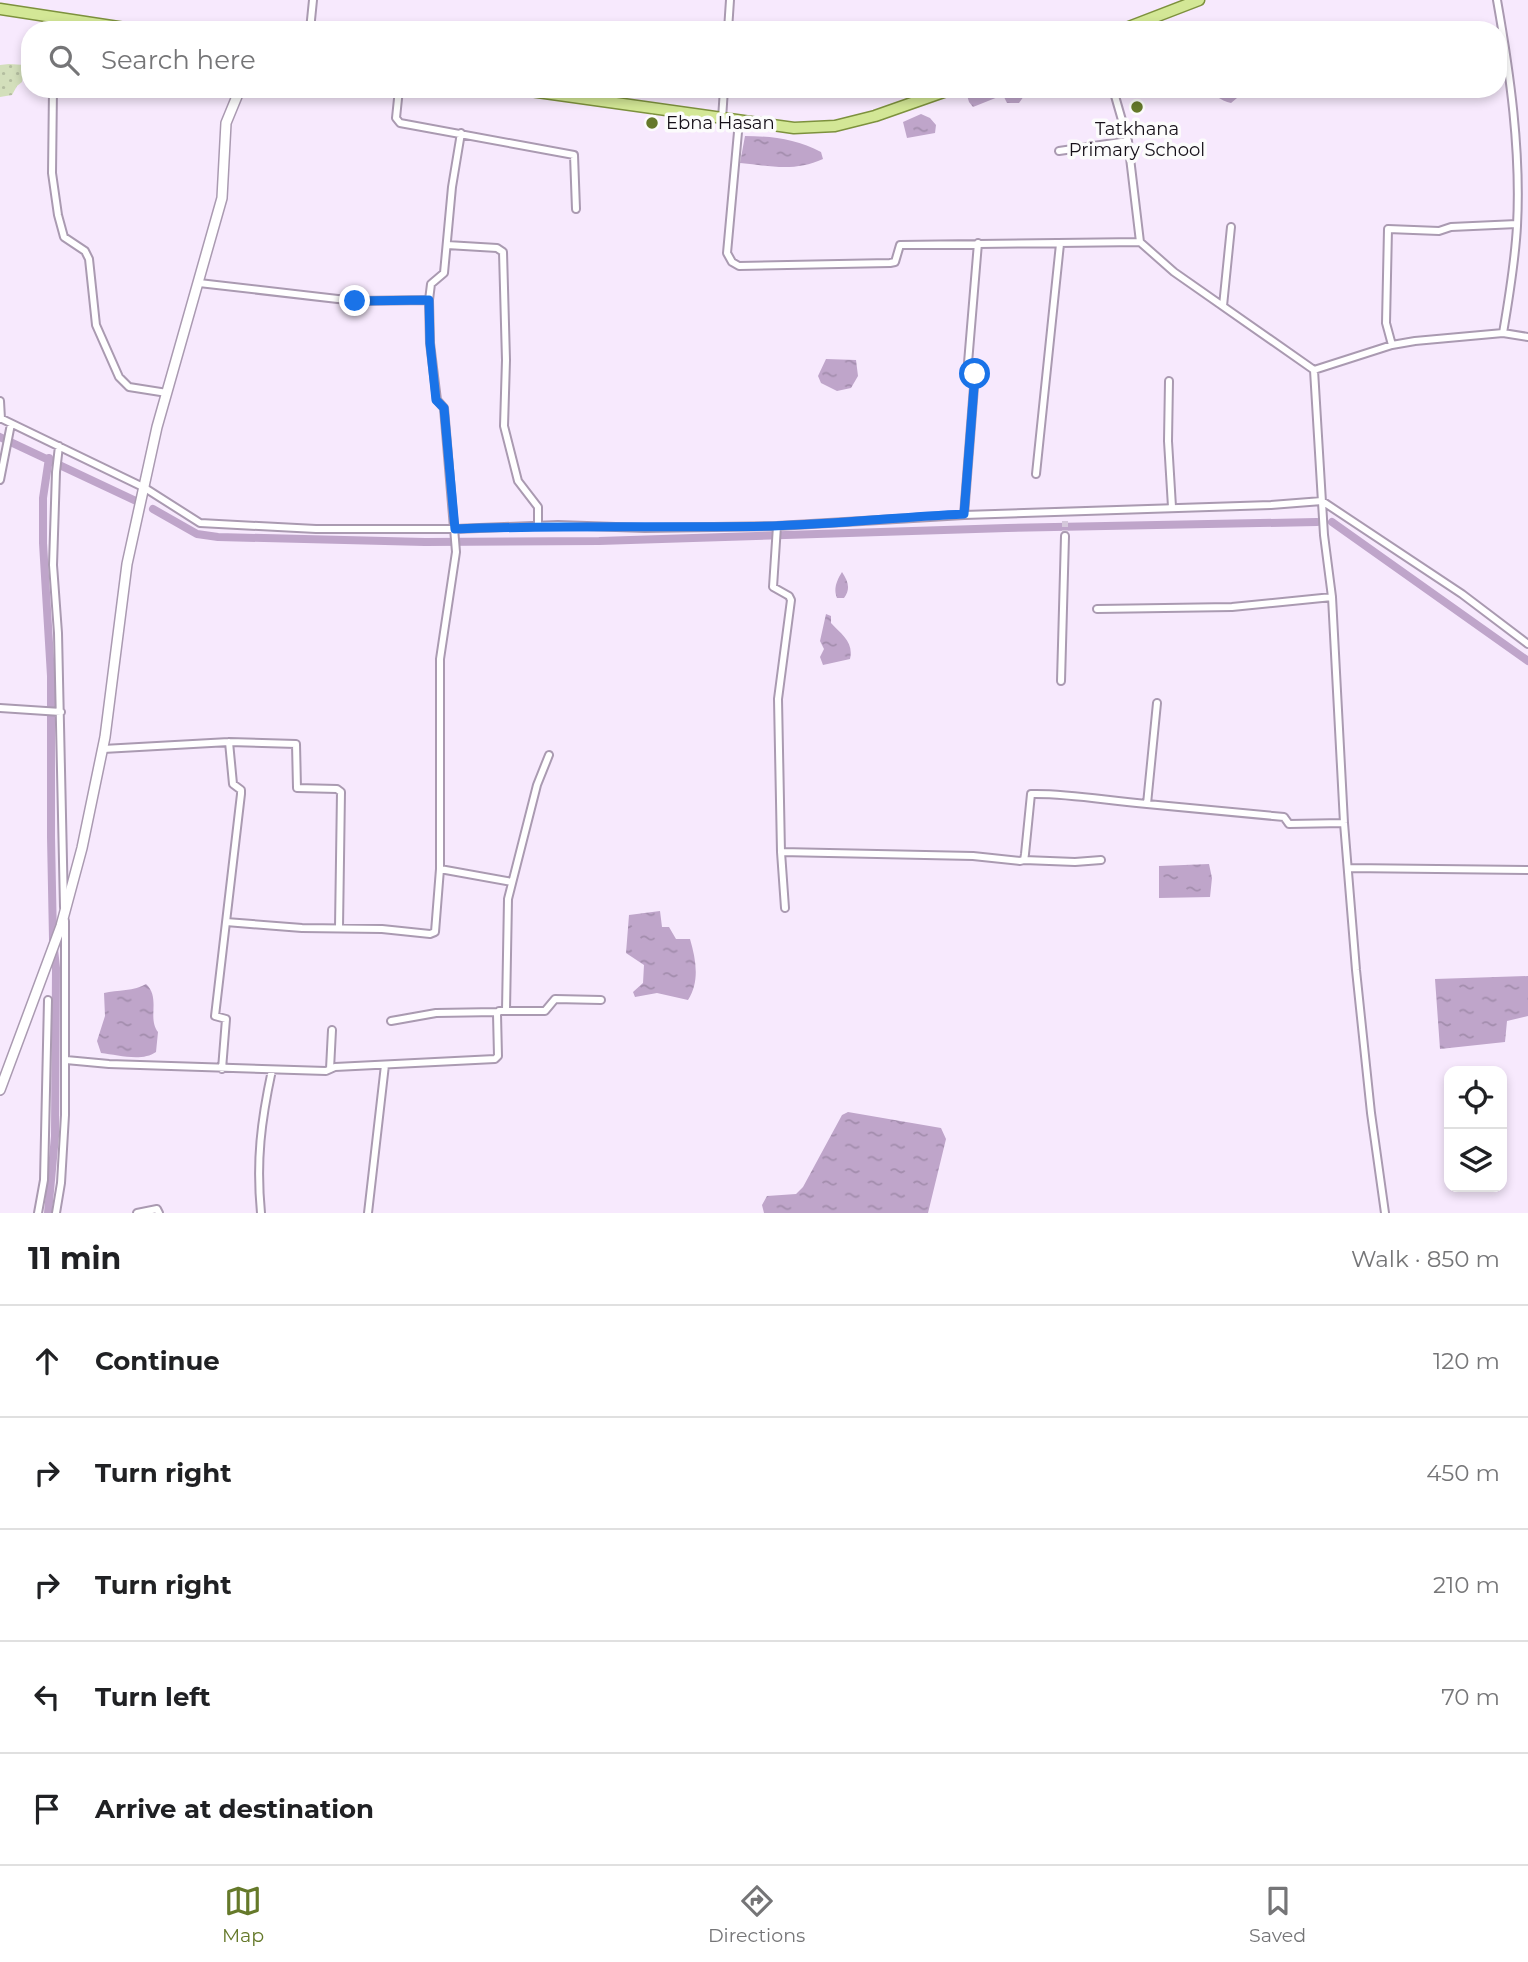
<!DOCTYPE html>
<html lang="en">
<head>
<meta charset="utf-8">
<style>
  :root { --surface:#fff; --page:#f2f2f2; --text:#202124; --muted:#757577; --line:#e0e0e0; --accent:#65792a }
  body { margin:0; font-family:Montserrat,sans-serif; background:var(--page); color:var(--text) }
  .controls { position:absolute; right:21px; bottom:21px; display:grid; overflow:hidden; border-radius:14px; box-shadow:0 4px 10px #0003 }
  .controls button { width:63px; height:63px; display:grid; place-items:center; padding:0; border:0; border-bottom:2px solid var(--line); background:var(--surface); color:var(--text); font:35px sans-serif }
  .stop { position:absolute; width:21px; height:21px; margin:-16px; border:5px solid #1a73e8; border-radius:50%; background:#fff }
  .stop.end { background:#1a73e8; border-color:#fff; box-shadow:0 2px 7px #0008 }
  .list { margin:0; padding:0; list-style:none }
  h2 { display:flex; justify-content:space-between; align-items:center; height:91px; margin:0; padding:0 28px; font-size:30px }
  h2 small { font-size:23px; font-weight:400; color:var(--muted) }
  .list li { display:grid; grid-template-columns:46px 1fr auto; gap:21px; align-items:center; box-sizing:border-box; height:112px; padding:0 28px; border-top:2px solid var(--line) }
  .list b { display:block; font-size:26px; white-space:nowrap }
  .list em { font-size:23px; font-style:normal; color:var(--muted) }
  .icon { flex:none; width:38px; height:38px; fill:none; stroke:currentColor; stroke-width:2; stroke-linecap:round; stroke-linejoin:round }
  .map { position:relative; flex:none; width:1528px; height:1213px; overflow:hidden }
  .search { position:absolute; background:var(--surface); box-shadow:0 4px 10px #0003; left:21px; right:21px; top:21px; height:77px; display:flex; align-items:center; gap:18px; box-sizing:border-box; padding:0 24px; border-radius:28px; color:var(--muted); font-size:26px }
  .sheet { height:651px; background:var(--surface) }
  nav { display:flex; justify-content:space-around; align-items:center; box-sizing:border-box; height:98px; border-top:2px solid var(--line); background:var(--surface); font-size:19px; color:var(--muted) }
  nav a { display:grid; justify-items:center; gap:4px }
  nav .on { color:var(--accent) }
  .map>svg:first-child { display:block }
</style>
</head>
<body>
<div class="map">
<svg width="1528" height="1213" viewBox="0 0 1528 1213">
  <defs>
    <pattern id="park-dots" width="8" height="8" patternUnits="userSpaceOnUse" patternTransform="scale(1.75)"><rect width="8" height="8" fill="#d3dfbb"/><path d="M2 2h.1M6 6h.1" fill="none" stroke="#b4bea0" stroke-width="1.8" stroke-linecap="round"/></pattern>
    <pattern id="water-ripples" width="26" height="14" patternUnits="userSpaceOnUse" patternTransform="scale(1.75)"><rect width="26" height="14" fill="#bfa5ca"/><path d="M2 4q2-2 4 0t4 0M15 11q2-2 4 0t4 0" fill="none" stroke="#a38dad"/></pattern>
  </defs>
  <rect width="100%" height="100%" fill="#f7e9fd"/>
  <path fill="url(#park-dots)" d="M9,64L25,65L22,82L17,86L12,95L0,97V65Z"/>
  <path fill="url(#water-ripples)" d="M968,89H1040V94L1024,96L1019,103H1007L1003,95L973,107L969,102L966,92Z
    M1204,89H1243V93L1231,103C1221,101 1211,92 1204,89Z
    M921,114L930,118L936,125L935,133L907,138L903,122Z
    M745,136C771,136 797,139 821,152L823,159C795,172 770,166 740,163Z
    M826,359L856,360L858,376L851,388L837,391L821,383L818,376Z
    M842,572C848,581 851,589 844,598H837C833,589 837,580 842,572Z
    M826,614L831,616V623C842,635 854,642 850,659L823,665L820,657L824,649L820,641Z
    M1209,864L1212,878L1210,897L1159,898V866Z
    M660,911L662,927H669L676,939H690C696,960 700,981 688,1000L657,993L635,997L633,992L643,983L644,965L626,953L629,915Z
    M1528,976V1016L1507,1021L1505,1042L1440,1049L1435,979Z
    M146,984C161,998 147,1018 158,1032L156,1052C142,1062 118,1055 101,1053L97,1041L105,1016L104,993C117,990 135,991 146,984Z
    M848,1112L941,1128L946,1139L928,1213H764L762,1205L767,1196L796,1194L803,1187L842,1115Z"/>
  <g fill="none" stroke-linecap="round" stroke-linejoin="round">
    <path stroke="#bfa5ca" stroke-width="8" d="M0,437L136,501
      M153,509L197,534L218,537L425,542L599,541L1007,528L1317,522
      M1332,522L1528,661
      M48,1213L55,1136L56,968L53,939L51,837V676L43,543V498L49,458"/>
    <path stroke="#d5c8db" stroke-width="6" stroke-dasharray="6 3" stroke-linecap="butt" d="M1065,536V521"/>
    <defs>
      <path id="street" d="M54,30V19
        M310,30L313,0
        M728,30L730,0
        M53,89L52,173L58,215L64,237L85,251L89,259L96,325L119,377L129,387L167,393
        M399,89L396,118L400,123L574,155L576,209
        M1113,89L1128,141L1140,242L1174,272L1314,370
        M722,119L724,89
        M739,121L727,253L732,262L739,266L890,263L895,262L900,245L1140,242
        M1059,151L1128,141
        M447,245L497,248L503,252L506,360L504,426L518,481L538,507V526
        M199,283L355,301L429,300
        M1223,306L1231,227
        M1503,333L1528,337
        M1392,345L1386,323L1388,229L1439,231L1451,227L1517,224
        M1169,381L1168,441L1172,507
        M0,401L1,419
        M0,418L145,488L200,523L316,529H455L558,525L645,528L777,526L964,515L1271,505L1322,501L1462,594L1528,644
        M59,446L56,472L53,565L58,633L64,907
        M1036,474L1060,244
        M0,480L11,424
        M964,515L975,374L968,363L978,243
        M777,526L773,587L789,596L791,600L778,699L781,852L785,908
        M1097,609L1232,607L1332,597
        M1061,681L1065,536
        M1157,703L1147,804L1284,817L1289,824L1344,823
        M0,708L61,712
        M103,749L229,742L296,744L297,788L337,789L341,792L339,927
        M781,852L973,856L1020,861L1024,860L1025,854L1031,794C1070,793 1108,801 1147,804
        M1024,860L1075,862L1101,860
        M1348,868L1528,870
        M440,869L512,882
        M226,922L302,928L382,929L430,934L435,932L440,869V659L456,552L444,408L437,400L430,343L429,300L431,284L444,273L452,187L461,133
        M506,1010L508,899L537,785L549,755
        M391,1021L436,1013L497,1012
        M66,1060L109,1064L326,1071L335,1067L495,1059L498,1056L497,1014L499,1011H545L555,999L601,1000
        M222,1069L226,1019L215,1016L241,794V790L233,784L229,742
        M330,1069L332,1030
        M38,1213L44,1180L48,1000
        M56,1213L61,1183L65,1115V921
        M137,1213L157,1209L159,1213
        M261,1213C256,1161 261,1121 272,1070
        M368,1213L385,1065
        M1385,1213L1371,1113L1356,970L1344,823L1332,597L1324,535L1314,370L1392,345L1415,341L1503,333C1509,298 1515,262 1517,226C1521,151 1510,73 1497,0"/>
      <path id="secondary" d="M0,1090L61,926L82,848L105,737L127,564L157,427L222,198L226,123L240,89"/>
      <path id="primary" d="M0,9L138,30
        M1121,30L1199,0
        M516,89L794,128L835,126L875,116L952,89"/>
    </defs>
    <use href="#street" stroke="#aa9ab1" stroke-width="10"/>
    <use href="#secondary" stroke="#aa9ab1" stroke-width="12"/>
    <use href="#primary" stroke="#7d913d" stroke-width="13"/>
    <use href="#street" stroke="#fff" stroke-width="6"/>
    <use href="#secondary" stroke="#fff" stroke-width="9"/>
    <use href="#primary" stroke="#d3e796" stroke-width="10"/>
  </g>
  <g fill="none" stroke-linecap="round" stroke-linejoin="round">
    <path stroke="#1a73e8" stroke-width="9" d="M355,301L429,300L430,343L436,400L444,408L455,529C561,525 667,528 773,526C837,524 900,517 964,514L975,374"/>
  </g>
  <g fill="#65792a" stroke="#fcfcfc" stroke-width="2.5">
    <circle cx="1137" cy="107" r="7"/>
    <circle cx="652" cy="123" r="7"/>
  </g>
  <g text-anchor="middle" dominant-baseline="central" stroke-width="7" stroke-linejoin="round" paint-order="stroke">
    <g font-size="18" fill="#161019" stroke="#fcfcfc" text-anchor="start">
      <text x="666" y="123">Ebna Hasan</text>
      <text x="1137" y="129" text-anchor="middle">Tatkhana<tspan x="1137" dy="21">Primary School</tspan></text>
    </g>
  </g>
</svg>
<div class="controls">
<button><svg class="icon" aria-label="locate" viewBox="0 0 24 24"><circle cx="12" cy="12" r="6"/><path d="M12 2v4M12 18v4M2 12h4M18 12h4"/></svg></button>
<button><svg class="icon" aria-label="layers" viewBox="0 0 24 24"><path d="M12 4l9 5-9 5-9-5zM3 14l9 5 9-5"/></svg></button>
</div>
<div class="stop" style="left:975px;top:374px"></div>
<div class="stop end" style="left:355px;top:301px"></div>
<div class="search"><svg class="icon" aria-label="search" viewBox="0 0 24 24"><circle cx="10" cy="10" r="6"/><path d="M15 15l6 6"/></svg>Search here</div>
</div>
<section class="sheet">
<h2>11 min<small>Walk · 850 m</small></h2>
<ul class="list">
<li><svg class="icon" aria-label="ahead" viewBox="0 0 24 24"><path d="M12 20V5M6 11l6-6 6 6"/></svg><div><b>Continue</b></div><em>120 m</em></li>
<li><svg class="icon" aria-label="right" viewBox="0 0 24 24"><path d="M7 20v-9h11M14 6l5 5-5 5"/></svg><div><b>Turn right</b></div><em>450 m</em></li>
<li><svg class="icon" aria-label="right" viewBox="0 0 24 24"><path d="M7 20v-9h11M14 6l5 5-5 5"/></svg><div><b>Turn right</b></div><em>210 m</em></li>
<li><svg class="icon" aria-label="left" viewBox="0 0 24 24"><path d="M17 20v-9H6M10 6l-5 5 5 5"/></svg><div><b>Turn left</b></div><em>70 m</em></li>
<li><svg class="icon" aria-label="arrive" viewBox="0 0 24 24"><path d="M6 21V4h12l-3 4 3 4H6"/></svg><div><b>Arrive at destination</b></div></li>
</ul>
</section>
<nav>
<a class="on"><svg class="icon" aria-label="map" viewBox="0 0 24 24"><path d="M3 6l6-2 6 2 6-2v14l-6 2-6-2-6 2zM9 4v14M15 6v14"/></svg>Map</a>
<a><svg class="icon" aria-label="directions" viewBox="0 0 24 24"><path d="M12 3l9 9-9 9-9-9zM9 14v-3h6M13 9l2 2-2 2"/></svg>Directions</a>
<a><svg class="icon" aria-label="saved" viewBox="0 0 24 24"><path d="M7 4h10v16l-5-4-5 4z"/></svg>Saved</a>
</nav>
</body>
</html>
